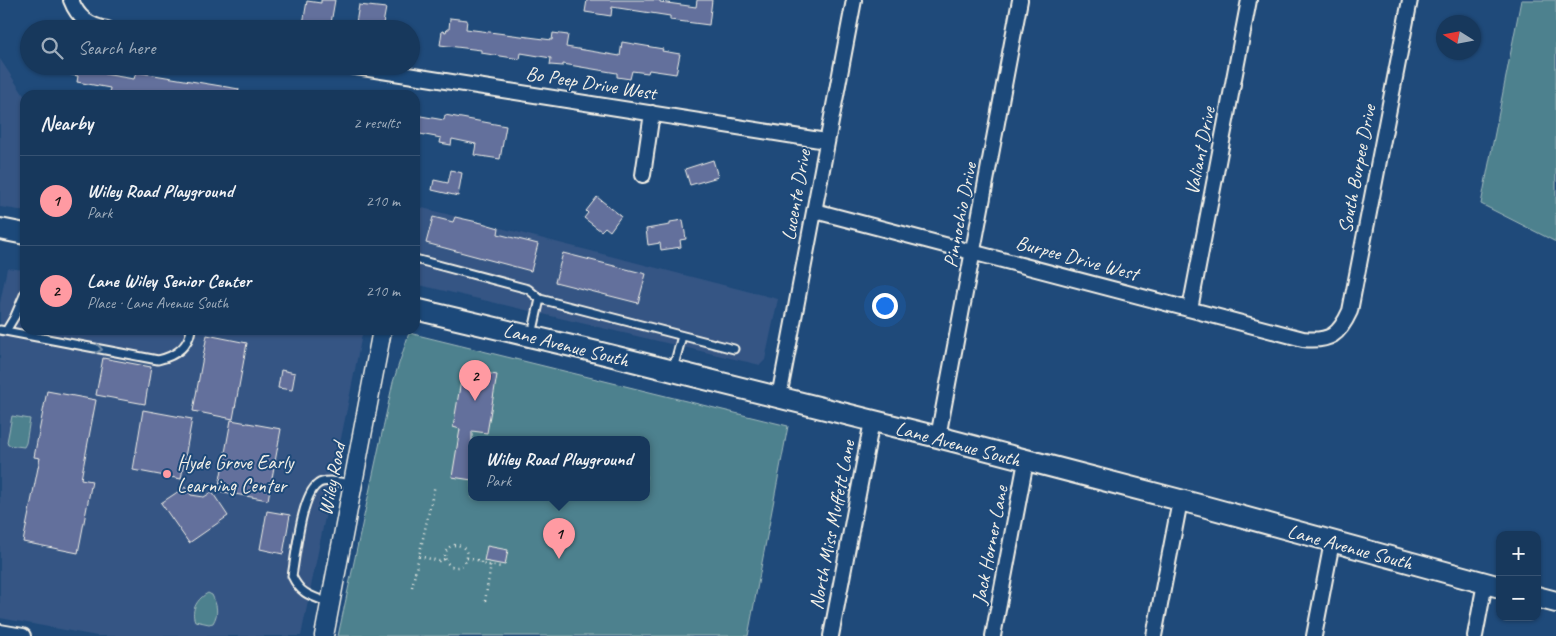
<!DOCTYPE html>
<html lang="en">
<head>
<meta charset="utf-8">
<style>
  :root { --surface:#17385c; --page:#244365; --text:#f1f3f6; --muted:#9eacbb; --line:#365272; --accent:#ff9aa2 }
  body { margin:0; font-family:Caveat,sans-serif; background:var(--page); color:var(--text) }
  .controls { position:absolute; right:15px; bottom:15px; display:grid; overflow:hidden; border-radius:10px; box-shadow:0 1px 4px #0004 }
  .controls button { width:45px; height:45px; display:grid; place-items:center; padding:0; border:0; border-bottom:1px solid var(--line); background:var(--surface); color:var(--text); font:25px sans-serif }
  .compass { position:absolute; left:1436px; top:15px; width:45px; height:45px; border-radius:50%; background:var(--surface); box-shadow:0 1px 4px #0004; rotate:281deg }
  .you { position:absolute; left:884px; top:305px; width:18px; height:18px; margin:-12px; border:4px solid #fff; border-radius:50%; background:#1a73e8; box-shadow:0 0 0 8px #1a73e833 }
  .badge { display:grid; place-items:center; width:32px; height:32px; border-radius:50%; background:var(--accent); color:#111; font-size:16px; font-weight:700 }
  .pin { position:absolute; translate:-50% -41px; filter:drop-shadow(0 1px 2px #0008) }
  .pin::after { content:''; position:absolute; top:26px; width:18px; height:15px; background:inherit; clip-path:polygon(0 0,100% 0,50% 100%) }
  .popup { position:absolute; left:468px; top:436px; width:182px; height:65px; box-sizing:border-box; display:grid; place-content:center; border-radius:10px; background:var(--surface); filter:drop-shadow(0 1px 4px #0005); font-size:16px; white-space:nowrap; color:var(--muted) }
  .popup b { font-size:19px; color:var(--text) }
  .popup::after { content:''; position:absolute; left:50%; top:100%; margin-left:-10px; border:10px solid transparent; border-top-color:var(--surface) }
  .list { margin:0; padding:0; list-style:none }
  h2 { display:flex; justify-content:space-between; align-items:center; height:65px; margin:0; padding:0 20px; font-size:21px }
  h2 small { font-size:16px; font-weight:400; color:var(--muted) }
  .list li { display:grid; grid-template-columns:32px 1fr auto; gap:15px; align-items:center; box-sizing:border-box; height:90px; padding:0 20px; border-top:1px solid var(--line) }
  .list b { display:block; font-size:19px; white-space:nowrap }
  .list p { margin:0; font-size:16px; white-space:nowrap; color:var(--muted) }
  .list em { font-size:16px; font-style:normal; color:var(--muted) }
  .icon { flex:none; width:28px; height:28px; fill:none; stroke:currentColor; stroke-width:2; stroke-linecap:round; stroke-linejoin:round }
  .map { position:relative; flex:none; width:1556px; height:636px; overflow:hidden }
  .search { position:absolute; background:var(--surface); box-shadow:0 1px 4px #0004; left:20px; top:20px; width:400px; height:55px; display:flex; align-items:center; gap:12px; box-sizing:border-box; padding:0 18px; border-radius:28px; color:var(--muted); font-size:19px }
  .panel { position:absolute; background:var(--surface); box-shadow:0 1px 4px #0004; left:20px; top:90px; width:400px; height:245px; border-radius:15px }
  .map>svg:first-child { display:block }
</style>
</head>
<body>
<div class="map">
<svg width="1556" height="636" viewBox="0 0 1556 636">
  <rect width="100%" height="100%" fill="#1f4a7a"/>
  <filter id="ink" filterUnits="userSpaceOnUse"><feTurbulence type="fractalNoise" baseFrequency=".02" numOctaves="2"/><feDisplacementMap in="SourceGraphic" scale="10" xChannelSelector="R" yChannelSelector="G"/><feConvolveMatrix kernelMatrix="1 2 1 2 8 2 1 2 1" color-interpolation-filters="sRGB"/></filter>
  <g filter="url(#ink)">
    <path fill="#345584" d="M0,59L25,97V211L0,207Z
      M415,206L778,299L765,360L760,365L415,284Z
      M7,268L25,270V330H363L301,636H97L0,618V303Z"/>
    <path fill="#4d818e" stroke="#a0b9bb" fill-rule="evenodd" d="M1521,0H1556V242L1481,204Z
      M409,333L788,426L748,636H338L393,382ZM472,440H646V498H472Z
      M12,416L30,419L26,443L24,447L8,445L7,442Z
      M208,593L212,595C217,605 219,613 213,623L209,624L195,621C190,610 198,598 208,593Z"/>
    <path fill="#64709c" stroke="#f4f1e8" d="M321,0H335L330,29L303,24L307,1L321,3Z
      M587,0H660V2L696,7L697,0H712L709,25L670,20V16L612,7L611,16L585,12Z
      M359,5L386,8L382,29H355Z
      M450,18L467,20L466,29L552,40L553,33L568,35L566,47L620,56L622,42L663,49L662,51L680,54L676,74L649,70L648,73L632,71L630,79L617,77V73L563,64V66L550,65L551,58L521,53L520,59L481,53V50L440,45L442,31L446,32L447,29H449Z
      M56,66H105L104,74L134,79L136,72L239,89L238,95H159L142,92V95L109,94L110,88L77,82L78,76L56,72Z
      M415,115L444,120L445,115L506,126L500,159L474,155L476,144L452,139L451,145L440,143L441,138L415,133Z
      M713,160L718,177L690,185L685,169Z
      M451,170L462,173L458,196L432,190L434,180L448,183Z
      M597,197L621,216L610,231L605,227L601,231L584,218L588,213L586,211Z
      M433,217L453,222L455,217L482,223L499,228L498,234L538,244L531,271L426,243Z
      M683,220L686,239L680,240L681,247L661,250L660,243L648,245L646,229L670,225V222Z
      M563,253L646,274L638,303L555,282Z
      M207,335L247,343L233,419L193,411Z
      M103,358L151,367L145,404L96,395Z
      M463,369L497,375L487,433L472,431V480L452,477L460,429L453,427Z
      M281,370L295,373L292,390L278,388Z
      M47,391L96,400L81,479L92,481L78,553L23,542L40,458L34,457Z
      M143,410L192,419L181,479L133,470Z
      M231,420L281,429L268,500L218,491Z
      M185,487L191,495L204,497L212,492L228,516L189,543L161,503Z
      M267,511L290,515L283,554L260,549Z
      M487,546L508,550L505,565L484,561Z"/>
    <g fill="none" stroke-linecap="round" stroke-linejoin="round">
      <defs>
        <path id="service" d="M415,259L528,289L540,299L532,335
          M540,299L734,349
          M0,330L158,360C175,356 188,348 191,330
          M6,331L15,316L25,293
          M673,369L682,336
          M330,603C311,596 301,595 292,576C296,555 301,495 318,484C326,478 342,483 352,484"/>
        <path id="minor" d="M71,0C78,18 89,26 107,29
          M350,66L826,141
          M643,175L652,113
          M815,211L1303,339C1330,342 1339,335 1350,311L1410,0
          M1190,309L1249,0
          M779,397L854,0
          M938,437L1020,0
          M0,632L23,636
          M831,636L872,421
          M993,636L1026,461
          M1154,636L1180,501
          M1314,636L1332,542
          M1475,636L1485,583"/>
        <path id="tertiary" d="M324,636L382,330"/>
        <path id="secondary" d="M0,229L25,234
          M415,309L597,352L938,437L1203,506L1500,587
          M1537,597L1556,602"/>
      </defs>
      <use href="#service" stroke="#f4f1e8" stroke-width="11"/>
      <use href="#minor" stroke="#f4f1e8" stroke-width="18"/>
      <use href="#tertiary" stroke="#f4f1e8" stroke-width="21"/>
      <use href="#secondary" stroke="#f4f1e8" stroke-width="24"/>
      <path stroke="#f4f1e8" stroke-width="2.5" stroke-dasharray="1 4" stroke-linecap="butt" d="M445 556a11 11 0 1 1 22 0a11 11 0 1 1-22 0Z
        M419,556L439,561L445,559
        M467,558L481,561V564L502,567
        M412,587L435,485
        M485,601L491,565"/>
      <use href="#service" stroke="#1f4a7a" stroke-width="7"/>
      <use href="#minor" stroke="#1f4a7a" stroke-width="14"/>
      <use href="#tertiary" stroke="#1f4a7a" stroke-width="18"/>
      <use href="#secondary" stroke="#1f4a7a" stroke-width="20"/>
    </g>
    <defs><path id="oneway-chevron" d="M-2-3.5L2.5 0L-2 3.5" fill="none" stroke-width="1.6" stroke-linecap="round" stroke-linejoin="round" transform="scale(1.25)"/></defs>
    <use stroke="#748da6" href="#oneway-chevron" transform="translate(99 349) rotate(11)"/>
  </g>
  <circle fill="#ff9aa2" stroke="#1f4a7a" stroke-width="2" cx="167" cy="474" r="5"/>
  <g text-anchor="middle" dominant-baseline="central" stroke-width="4" stroke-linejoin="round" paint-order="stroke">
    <g font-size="20" fill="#f4f1e8" stroke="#1f4a7a">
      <text transform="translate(591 83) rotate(9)">Bo Peep Drive West</text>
      <text transform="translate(1200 151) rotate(-79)">Valiant Drive</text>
      <text transform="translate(1357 169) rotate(-79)">South Burpee Drive</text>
      <text transform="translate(796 195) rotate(-80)">Lucente Drive</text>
      <text transform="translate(960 215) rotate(-79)">Pinnochio Drive</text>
      <text transform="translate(1077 258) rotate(15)">Burpee Drive West</text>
      <text transform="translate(566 345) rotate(14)">Lane Avenue South</text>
      <text transform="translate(958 444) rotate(15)">Lane Avenue South</text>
      <text transform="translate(332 479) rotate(-79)">Wiley Road</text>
      <text transform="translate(832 525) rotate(-79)">North Miss Muffett Lane</text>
      <text transform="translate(990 545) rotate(-79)">Jack Horner Lane</text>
      <text transform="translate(1350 547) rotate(15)">Lane Avenue South</text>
    </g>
    <g font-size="20" fill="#f4f1e8" stroke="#1f4a7a" text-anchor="start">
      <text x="177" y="462">Hyde Grove Early<tspan x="177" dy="23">Learning Center</tspan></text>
    </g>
  </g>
</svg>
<div class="controls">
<button>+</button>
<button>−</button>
</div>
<svg class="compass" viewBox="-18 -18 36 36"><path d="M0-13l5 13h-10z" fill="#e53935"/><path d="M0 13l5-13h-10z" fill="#9eacbb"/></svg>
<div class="you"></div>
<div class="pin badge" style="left:559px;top:559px">1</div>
<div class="popup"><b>Wiley Road Playground</b>Park</div>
<div class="pin badge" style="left:475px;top:401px">2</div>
<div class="search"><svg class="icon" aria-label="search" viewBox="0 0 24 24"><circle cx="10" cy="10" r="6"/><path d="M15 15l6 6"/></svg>Search here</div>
<section class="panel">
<h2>Nearby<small>2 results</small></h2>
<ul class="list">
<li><span class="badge">1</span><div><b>Wiley Road Playground</b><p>Park</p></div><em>210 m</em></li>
<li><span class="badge">2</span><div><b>Lane Wiley Senior Center</b><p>Place · Lane Avenue South</p></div><em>210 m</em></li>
</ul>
</section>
</div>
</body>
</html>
